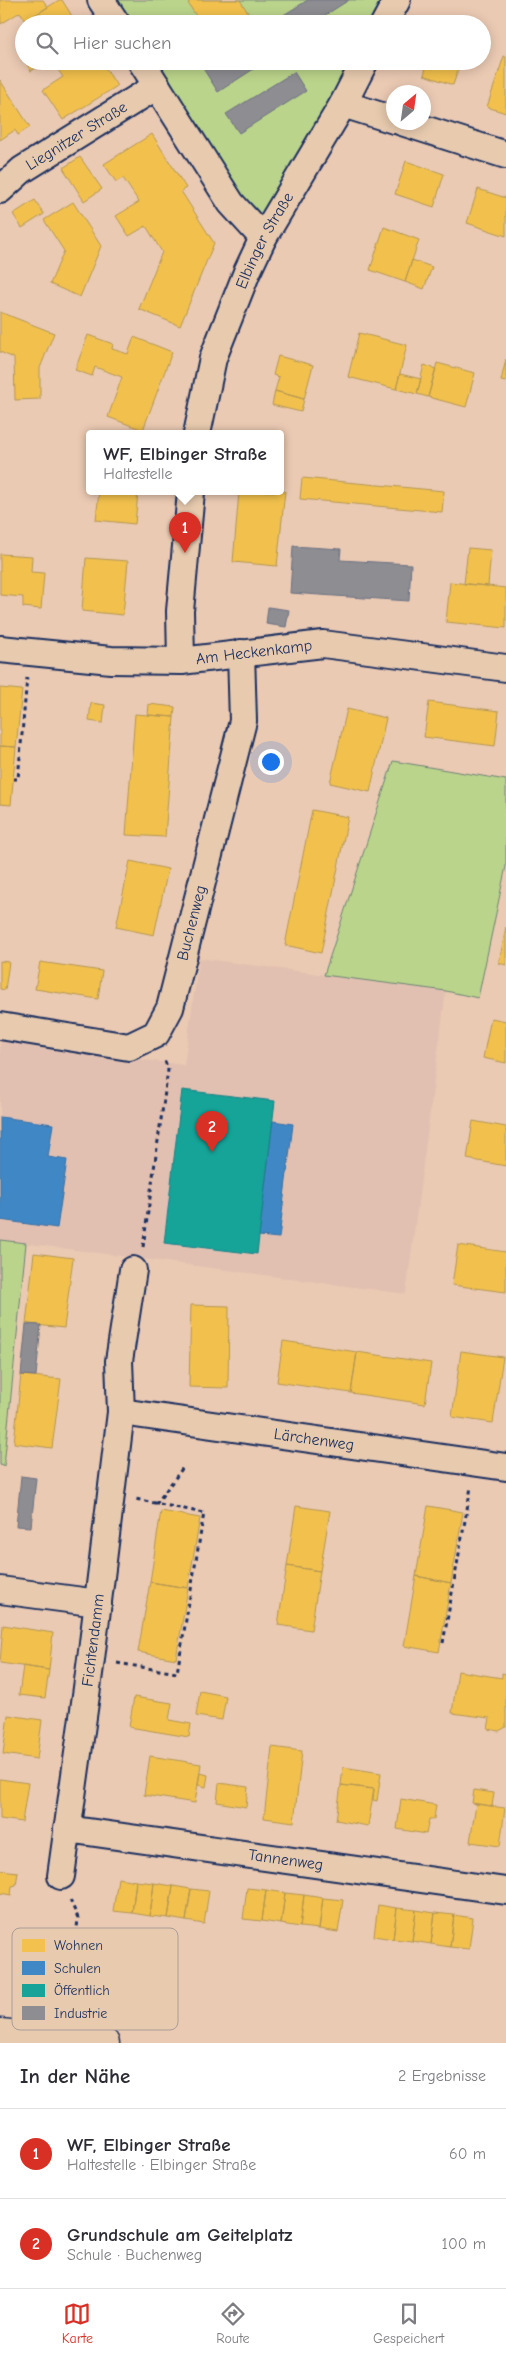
<!DOCTYPE html>
<html lang="de">
<head>
<meta charset="utf-8">
<style>
  :root { --surface:#fff; --page:#f7f7f7; --text:#2b2b33; --muted:#7c7c81; --line:#e1e1e2; --accent:#d93025 }
  body { margin:0; font-family:"Comic Neue",sans-serif; background:var(--page); color:var(--text) }
  .compass { position:absolute; left:386px; top:85px; width:45px; height:45px; border-radius:50%; background:var(--surface); box-shadow:0 2px 12px #0003; rotate:29deg }
  .you { position:absolute; left:270px; top:761px; width:18px; height:18px; margin:-12px; border:4px solid #fff; border-radius:50%; background:#1a73e8; box-shadow:0 0 0 8px #1a73e833 }
  .badge { display:grid; place-items:center; width:32px; height:32px; border-radius:50%; background:var(--accent); color:#fff; font-size:16px; font-weight:700 }
  .pin { position:absolute; translate:-50% -41px; filter:drop-shadow(0 1px 2px #0008) }
  .pin::after { content:''; position:absolute; top:26px; width:18px; height:15px; background:inherit; clip-path:polygon(0 0,100% 0,50% 100%) }
  .popup { position:absolute; left:86px; top:430px; width:198px; height:65px; box-sizing:border-box; display:grid; place-content:center; border-radius:5px; background:var(--surface); filter:drop-shadow(0 1px 4px #0005); font-size:16px; white-space:nowrap; color:var(--muted) }
  .popup b { font-size:19px; color:var(--text) }
  .popup::after { content:''; position:absolute; left:50%; top:100%; margin-left:-10px; border:10px solid transparent; border-top-color:var(--surface) }
  .list { margin:0; padding:0; list-style:none }
  h2 { display:flex; justify-content:space-between; align-items:center; height:65px; margin:0; padding:0 20px; font-size:21px }
  h2 small { font-size:16px; font-weight:400; color:var(--muted) }
  .list li { display:grid; grid-template-columns:32px 1fr auto; gap:15px; align-items:center; box-sizing:border-box; height:90px; padding:0 20px; border-top:1px solid var(--line) }
  .list b { display:block; font-size:19px; white-space:nowrap }
  .list p { margin:0; font-size:16px; white-space:nowrap; color:var(--muted) }
  .list em { font-size:16px; font-style:normal; color:var(--muted) }
  .icon { flex:none; width:28px; height:28px; fill:none; stroke:currentColor; stroke-width:2; stroke-linecap:round; stroke-linejoin:round }
  .map { position:relative; flex:none; width:506px; height:2043px; overflow:hidden }
  .search { position:absolute; background:var(--surface); box-shadow:0 2px 12px #0003; left:15px; right:15px; top:15px; height:55px; display:flex; align-items:center; gap:12px; box-sizing:border-box; padding:0 18px; border-radius:28px; color:var(--muted); font-size:19px }
  .sheet { height:245px; background:var(--surface) }
  nav { display:flex; justify-content:space-around; align-items:center; box-sizing:border-box; height:70px; border-top:1px solid var(--line); background:var(--surface); font-size:14px; color:var(--muted) }
  nav a { display:grid; justify-items:center; gap:2px }
  nav .on { color:var(--accent) }
  .map>svg:first-child { display:block }
</style>
</head>
<body>
<div class="map">
<svg width="506" height="2043" viewBox="0 0 506 2043">
  <rect width="100%" height="100%" fill="#ebcab3"/>
  <filter id="ink" filterUnits="userSpaceOnUse"><feTurbulence type="fractalNoise" baseFrequency=".02" numOctaves="2"/><feDisplacementMap in="SourceGraphic" scale="10" xChannelSelector="R" yChannelSelector="G"/><feConvolveMatrix kernelMatrix="1 2 1 2 8 2 1 2 1" color-interpolation-filters="sRGB"/></filter>
  <g filter="url(#ink)">
    <path fill="#e2c0b1" d="M199,958L446,991L406,1294L0,1240V1040L184,1065Z"/>
    <path fill="#bbd48b" stroke="#6b8274" d="M101,0H390L376,24H117Z
      M141,61H355L261,220L226,189Z
      M393,761L506,780V866L478,998L446,991L324,975Z
      M0,1240L26,1243L4,1466L0,1465Z"/>
    <path fill="#f2c14e" stroke="#b29553" d="M0,0H43L48,7L26,21L20,12L1,24Z
      M59,0H62L77,24H28L26,21Z
      M192,0H240L255,24H201L188,3Z
      M482,36L489,39L483,55H482Z
      M504,56L506,57V113L487,107Z
      M25,61H47L31,71Z
      M52,61H101L117,86L63,120L43,90L63,77Z
      M428,61H461L453,85L424,75Z
      M0,80L30,127L18,135L15,130L0,140Z
      M152,134L186,188L181,191L214,243L180,326L139,309L162,252L146,226L129,236L116,216L139,202L123,178L116,182L104,164Z
      M80,157L102,189L84,201L63,168Z
      M406,161L444,174L434,207L395,194Z
      M478,189L506,198V236L467,223Z
      M35,200L44,214L22,228L13,214Z
      M73,202L101,246L80,297L50,284L64,251L44,220Z
      M384,227L419,240L405,282L370,270Z
      M412,260L432,267L424,289L405,282Z
      M0,312L54,333L40,368V399L15,400L14,358L0,352Z
      M359,333L407,345L396,389L348,377Z
      M88,335L113,344L112,349L128,354L134,337L172,352L143,430L108,417L122,377L95,367L92,376L75,370Z
      M278,356L313,365L304,399L275,391L279,377L273,375Z
      M506,359V382L501,381Z
      M437,363L475,373L466,407L428,397Z
      M424,365L436,369L428,397L417,394Z
      M400,374L421,379L417,394L396,389Z
      M275,391L304,399L301,412L272,405Z
      M302,478L444,491L442,512L300,499Z
      M285,491L277,566L233,562L239,492Z
      M99,492H138L135,524L96,520Z
      M468,548L491,550L488,586L464,584Z
      M0,554L32,556L31,572L44,573L41,609L23,607V597L0,595Z
      M86,558L128,561L123,615L82,611Z
      M450,582L506,588V628L446,622Z
      M0,688L22,690L16,747L0,746Z
      M429,702L499,711L495,746L424,737Z
      M91,703L105,705L103,723L89,721Z
      M149,704L175,707L174,717L148,715Z
      M347,709L386,718L370,792L330,783Z
      M135,714L174,717L165,837L126,835Z
      M0,746L16,747L11,805L0,804Z
      M312,810L348,817L321,953L285,945Z
      M130,861L168,869L154,935L116,927Z
      M506,927V965L499,963Z
      M0,961L9,962L5,990L0,989Z
      M40,962L102,971L98,999L35,989Z
      M491,1018L506,1021V1063L483,1058Z
      M473,1121L506,1127V1166L467,1159Z
      M458,1245L506,1252V1292L452,1285Z
      M34,1253L73,1258L64,1328L26,1324Z
      M191,1305L229,1306L228,1388L189,1387Z
      M283,1341L357,1352L351,1393L277,1382Z
      M461,1351L503,1357L493,1423L452,1417Z
      M357,1352L431,1363L425,1404L351,1393Z
      M21,1375L61,1379L52,1448L14,1443Z
      M296,1506L330,1511L320,1571L287,1566Z
      M428,1506L463,1512L451,1583L416,1576Z
      M161,1511L200,1518L188,1588L150,1582Z
      M287,1566L320,1571L311,1630L278,1625Z
      M416,1576L451,1583L439,1652L404,1646Z
      M150,1582L188,1588L176,1659L138,1652Z
      M3,1625L53,1633L49,1670L0,1663Z
      M23,1666L49,1670L45,1698L19,1695Z
      M458,1671L502,1678V1673L506,1674V1727L499,1731L488,1729L490,1718L452,1713Z
      M200,1691L226,1696L222,1720L196,1716Z
      M134,1697L172,1703L169,1720L191,1724L189,1737L129,1727Z
      M8,1715L42,1720L37,1759L3,1754Z
      M272,1747L302,1751L294,1822L264,1818Z
      M150,1756L201,1764L195,1803L144,1795Z
      M343,1767L381,1773L377,1801L373,1800L374,1789L341,1785Z
      M200,1773L208,1775L206,1787L198,1785Z
      M0,1779L28,1783L22,1822L0,1819Z
      M219,1783L248,1787L246,1807L217,1802Z
      M341,1785L374,1789L368,1826L336,1820Z
      M474,1790L494,1793L492,1806L472,1803Z
      M401,1799L436,1805L434,1819H429L426,1834L397,1829Z
      M476,1804L505,1808L500,1846L470,1842Z
      M0,1870L18,1872L16,1885L12,1886L11,1895L0,1893Z
      M118,1878L136,1881L132,1913L113,1911Z
      M136,1881L154,1883L150,1916L132,1913Z
      M154,1883L173,1886L168,1918L150,1916Z
      M173,1886L191,1889L186,1921L168,1918Z
      M247,1888L266,1890L262,1921L243,1919Z
      M191,1889L209,1891L204,1924L186,1921Z
      M266,1890L285,1893L281,1924L262,1921Z
      M285,1893L304,1895L300,1927L281,1924Z
      M304,1895L323,1898L319,1929L300,1927Z
      M323,1898L343,1900L338,1932L319,1929Z
      M378,1905L397,1908L393,1939L374,1936Z
      M397,1908L416,1910L412,1941L393,1939Z
      M416,1910L435,1913L431,1944L412,1941Z
      M435,1913L454,1915L450,1947L431,1944Z
      M454,1915L473,1918L469,1949L450,1947Z
      M29,1933L58,1936L55,1972L40,1971V1965L26,1964Z"/>
    <path fill="#3f88c5" stroke="#346da6" d="M0,1117L53,1124L48,1157L67,1160L57,1228L0,1220Z
      M273,1121L293,1124L279,1238L259,1236Z"/>
    <path fill="#17a398" stroke="#188087" d="M182,1090L275,1101L257,1254L164,1243Z"/>
    <path fill="#8d8d92" stroke="#6b7182" d="M308,0H349L311,24H280L277,19Z
      M218,61H266L218,92L204,70Z
      M294,72L306,91L239,133L226,114Z
      M293,546L341,549L340,560L411,564L409,601L290,593Z
      M268,607L289,610L286,627L266,624Z
      M26,1324L41,1325L36,1376L21,1375Z
      M21,1476L36,1478L31,1527L16,1526Z"/>
    <g fill="none" stroke-linecap="round" stroke-linejoin="round">
      <defs>
        <g id="street">
          <path d="M101,0L117,24"/>
          <path d="M384,24L397,0"/>
          <path d="M141,61L231,203L263,238"/>
          <path d="M343,104L394,120"/>
          <path d="M402,122L506,155"/>
          <path id="s1" d="M0,190L22,170L157,86"/>
          <path id="s2" d="M197,434L213,358L247,272L263,238L343,104L365,61"/>
          <path id="s3" d="M0,649L111,660L181,661L323,644L506,668"/>
          <path d="M181,661L180,611L191,492"/>
          <path id="s4" d="M0,1026L129,1047L156,1034L170,1008L243,721L241,653"/>
          <path id="s5" d="M121,1412L506,1467"/>
          <path d="M0,1590L98,1603"/>
          <path id="s6" d="M67,1829L506,1891"/>
          <path id="s7" d="M61,1876L91,1659L121,1412L119,1361L133,1270"/>
        </g>
        <path id="secondary" d="M0,2033L105,2043"/>
      </defs>
      <use href="#street" stroke="#1b2f5e" stroke-width="30"/>
      <use href="#secondary" stroke="#1b2f5e" stroke-width="31"/>
      <path stroke="#1b2f5e" stroke-width="3" stroke-dasharray="4 4" stroke-linecap="butt" d="M13,779H18L27,678
        M143,1247L168,1070L164,1058
        M156,1504L184,1466
        M443,1643L471,1487
        M117,1663L177,1673L204,1513L135,1499
        M69,2014L78,1918L70,1900"/>
      <use href="#street" stroke="#e8cbaf" stroke-width="26"/>
      <use href="#secondary" stroke="#e8cbaf" stroke-width="28"/>
    </g>
  </g>
  <g text-anchor="middle" dominant-baseline="central" stroke-width="5" stroke-linejoin="round" paint-order="stroke">
    <g font-size="16" fill="#1b2f5e" stroke="#e8cbaf">
      <text stroke="none"><textPath href="#s1" startOffset="94">Liegnitzer Straße</textPath></text>
      <text stroke="none"><textPath href="#s2" startOffset="206">Elbinger Straße</textPath></text>
      <text stroke="none"><textPath href="#s3" startOffset="255">Am Heckenkamp</textPath></text>
      <text stroke="none"><textPath href="#s4" startOffset="278">Buchenweg</textPath></text>
      <text stroke="none"><textPath href="#s5" startOffset="195">Lärchenweg</textPath></text>
      <text stroke="none"><textPath href="#s7" startOffset="238">Fichtendamm</textPath></text>
      <text stroke="none"><textPath href="#s6" startOffset="221">Tannenweg</textPath></text>
    </g>
  </g>
  <rect x="12" y="1928" width="166" height="102" rx="8" fill="#e8cbaf" stroke="#aa9c97" stroke-width="1"/>
  <rect x="22" y="1939" width="23" height="13" fill="#f2c14e"/>
  <rect x="22" y="1961" width="23" height="14" fill="#3f88c5"/>
  <rect x="22" y="1984" width="23" height="13" fill="#17a398"/>
  <rect x="22" y="2006" width="23" height="14" fill="#8d8d92"/>
  <g font-size="14" fill="#1b2f5e">
    <text x="54" y="1950">Wohnen</text>
    <text x="54" y="1973">Schulen</text>
    <text x="54" y="1995">Öffentlich</text>
    <text x="54" y="2018">Industrie</text>
  </g>
</svg>
<svg class="compass" viewBox="-18 -18 36 36"><path d="M0-13l5 13h-10z" fill="#e53935"/><path d="M0 13l5-13h-10z" fill="#7c7c81"/></svg>
<div class="you"></div>
<div class="pin badge" style="left:185px;top:553px">1</div>
<div class="popup"><b>WF, Elbinger Straße</b>Haltestelle</div>
<div class="pin badge" style="left:212px;top:1152px">2</div>
<div class="search"><svg class="icon" aria-label="search" viewBox="0 0 24 24"><circle cx="10" cy="10" r="6"/><path d="M15 15l6 6"/></svg>Hier suchen</div>
</div>
<section class="sheet">
<h2>In der Nähe<small>2 Ergebnisse</small></h2>
<ul class="list">
<li><span class="badge">1</span><div><b>WF, Elbinger Straße</b><p>Haltestelle · Elbinger Straße</p></div><em>60 m</em></li>
<li><span class="badge">2</span><div><b>Grundschule am Geitelplatz</b><p>Schule · Buchenweg</p></div><em>100 m</em></li>
</ul>
</section>
<nav>
<a class="on"><svg class="icon" aria-label="map" viewBox="0 0 24 24"><path d="M3 6l6-2 6 2 6-2v14l-6 2-6-2-6 2zM9 4v14M15 6v14"/></svg>Karte</a>
<a><svg class="icon" aria-label="directions" viewBox="0 0 24 24"><path d="M12 3l9 9-9 9-9-9zM9 14v-3h6M13 9l2 2-2 2"/></svg>Route</a>
<a><svg class="icon" aria-label="saved" viewBox="0 0 24 24"><path d="M7 4h10v16l-5-4-5 4z"/></svg>Gespeichert</a>
</nav>
</body>
</html>
